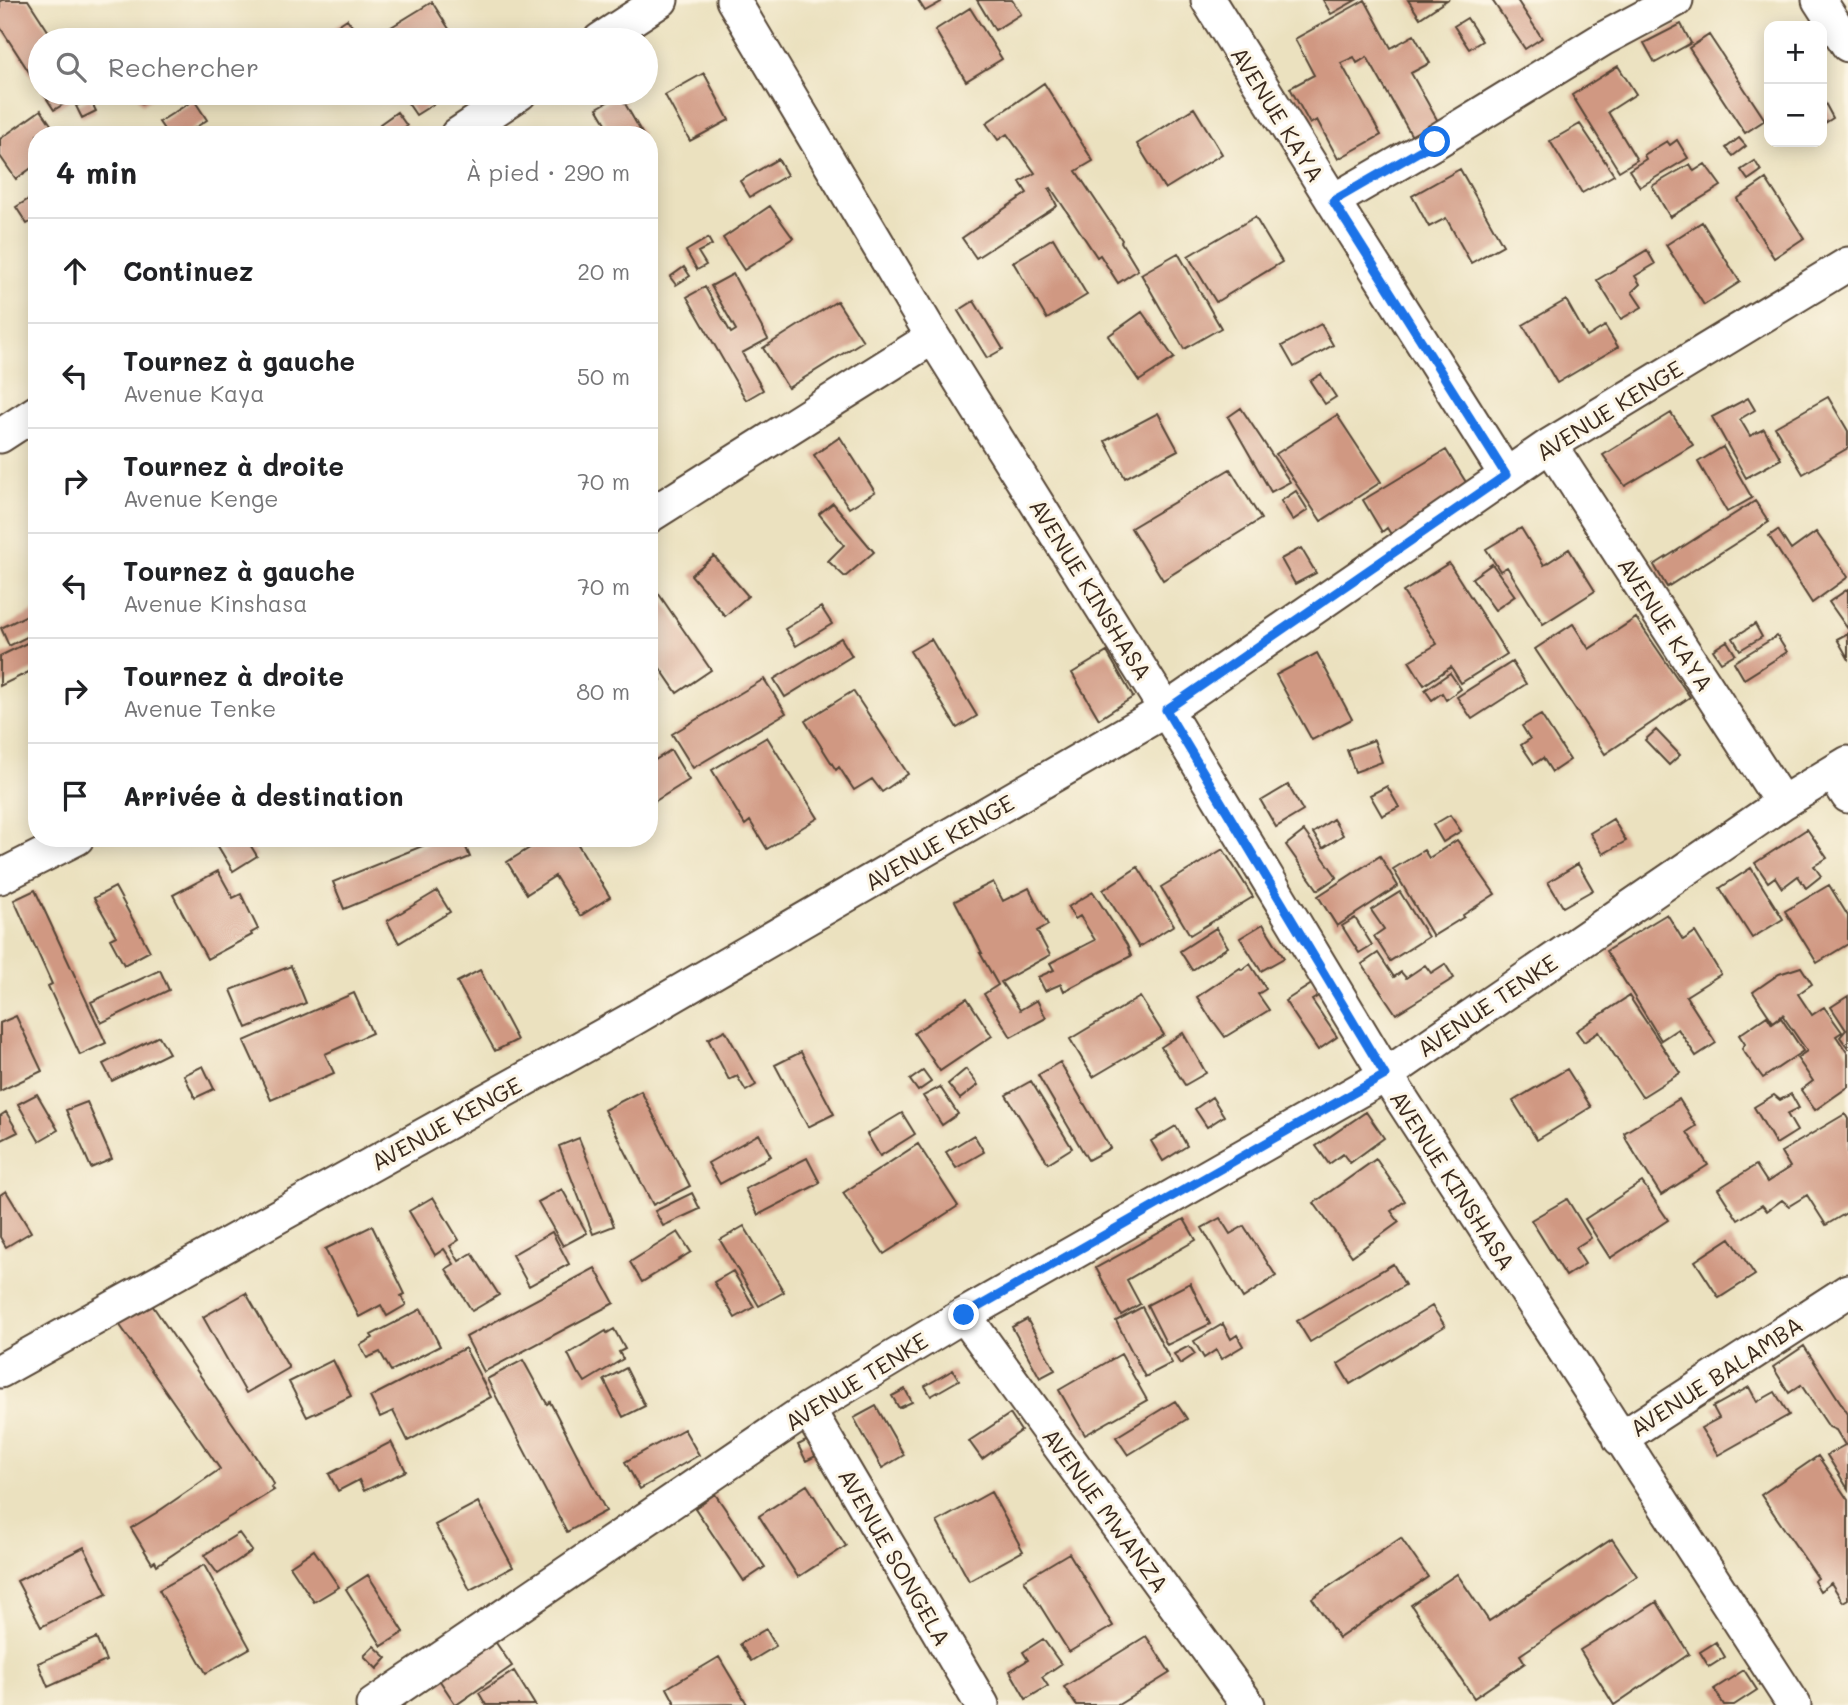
<!DOCTYPE html>
<html lang="fr">
<head>
<meta charset="utf-8">
<style>
  :root { --surface:#fff; --page:#f2f2f2; --text:#202124; --muted:#757577; --line:#e0e0e0 }
  body { margin:0; font-family:Mali,sans-serif; background:var(--page); color:var(--text) }
  .controls { position:absolute; right:21px; top:21px; display:grid; overflow:hidden; border-radius:14px; box-shadow:0 4px 18px #0003 }
  .controls button { width:63px; height:63px; display:grid; place-items:center; padding:0; border:0; border-bottom:2px solid var(--line); background:var(--surface); color:var(--text); font:35px sans-serif }
  .stop { position:absolute; width:21px; height:21px; margin:-16px; border:5px solid #1a73e8; border-radius:50%; background:#fff }
  .stop.end { background:#1a73e8; border-color:#fff; box-shadow:0 2px 7px #0008 }
  .list { margin:0; padding:0; list-style:none }
  h2 { display:flex; justify-content:space-between; align-items:center; height:91px; margin:0; padding:0 28px; font-size:30px }
  h2 small { font-size:23px; font-weight:400; color:var(--muted) }
  .list li { display:grid; grid-template-columns:46px 1fr auto; gap:21px; align-items:center; box-sizing:border-box; height:105px; padding:0 28px; border-top:2px solid var(--line) }
  .list b { display:block; font-size:26px; white-space:nowrap }
  .list p { margin:0; font-size:23px; white-space:nowrap; color:var(--muted) }
  .list em { font-size:23px; font-style:normal; color:var(--muted) }
  .icon { flex:none; width:38px; height:38px; fill:none; stroke:currentColor; stroke-width:2; stroke-linecap:round; stroke-linejoin:round }
  .map { position:relative; flex:none; width:1848px; height:1705px; overflow:hidden }
  .search { position:absolute; background:var(--surface); box-shadow:0 4px 18px #0003; left:28px; top:28px; width:630px; height:77px; display:flex; align-items:center; gap:18px; box-sizing:border-box; padding:0 24px; border-radius:38px; color:var(--muted); font-size:26px }
  .panel { position:absolute; background:var(--surface); box-shadow:0 4px 18px #0003; left:28px; top:126px; width:630px; height:721px; border-radius:28px }
  .map>svg:first-child { display:block }
</style>
</head>
<body>
<div class="map">
<svg width="1848" height="1705" viewBox="0 0 1848 1705">
  <rect width="100%" height="100%" fill="#fcf5e5"/>
  <filter id="ink" filterUnits="userSpaceOnUse"><feTurbulence type="fractalNoise" baseFrequency=".0143" numOctaves="2"/><feDisplacementMap in="SourceGraphic" scale="14" xChannelSelector="R" yChannelSelector="G"/><feConvolveMatrix kernelMatrix="1 2 1 2 8 2 1 2 1" color-interpolation-filters="sRGB"/></filter>
  <filter id="wash" filterUnits="userSpaceOnUse"><feTurbulence type="fractalNoise" baseFrequency=".00686" numOctaves="4" result="noise"/><feDisplacementMap in="SourceGraphic" scale="28" xChannelSelector="R" yChannelSelector="G"/><feGaussianBlur stdDeviation="1.57" result="paint"/><feColorMatrix in="noise" values="0 0 0 0 0 0 0 0 0 0 0 0 0 0 0 0 0 1.4 0 .05"/><feComposite in="paint" operator="in"/></filter>
  <g filter="url(#wash)">
    <rect width="100%" height="100%" fill="#ebe1bf"/>
    <g id="blocks">
      <path fill="#d09882" d="M2,0H28L54,40H40V89L0,27V1Z
        M918,0H940L941,2L925,11Z
        M977,0H1012L1021,14L995,30Z
        M1323,0H1356L1331,14Z
        M1365,0L1391,48L1414,35L1430,63L1411,73L1440,125L1414,140L1367,57L1357,63L1354,57L1341,63L1381,135L1338,159L1317,120L1310,124L1290,88L1314,75L1295,39Z
        M1408,0H1447L1420,18Z
        M1492,0H1517L1542,38L1525,49Z
        M432,2L456,40H370Z
        M970,8L1002,59L966,81L935,30Z
        M1467,18L1482,41L1469,49L1454,26Z
        M347,19L362,40H331L326,33Z
        M1681,24L1691,43L1655,63L1644,43Z
        M1709,35L1765,120L1745,133L1689,48Z
        M1618,66L1636,94L1608,112L1637,160L1619,171L1572,95Z
        M704,73L729,120L690,141L665,95Z
        M1044,83L1093,161L1076,171L1122,240L1121,242L1138,270L1118,283L1100,255L1097,257L1051,188L1049,189L1057,206L976,258L962,238L1027,193L1020,182L1035,173L1007,134L998,140L986,123Z
        M43,93H82L54,110Z
        M135,93H162L142,104Z
        M401,93H451L416,115Z
        M620,95L643,135H613L597,108Z
        M90,99L96,111L82,118L76,106Z
        M194,100L207,120L184,135H168L159,122Z
        M1825,103L1833,118L1822,125V105Z
        M1194,108L1222,154L1165,189L1137,144Z
        M41,110L58,135H37V164L16,179L0,156V139Z
        M397,112L407,126L393,135H387L380,124Z
        M1580,124L1614,175L1582,193L1550,141Z
        M1739,138L1746,146L1733,156L1726,148Z
        M1677,140L1688,158L1640,187L1629,170L1646,159L1644,155L1667,141L1670,145Z
        M778,159L787,175L750,197L740,181Z
        M1755,161L1761,171L1748,180L1741,170Z
        M1690,164L1694,171L1705,164L1721,186L1670,217L1652,186Z
        M1460,169L1503,245L1471,263L1446,218L1429,227L1412,196Z
        M1766,179L1804,238L1774,258L1737,199Z
        M37,194V218L27,224L16,207Z
        M770,206L793,238L744,270L723,238Z
        M1255,217L1282,262L1216,302L1188,256Z
        M1702,222L1740,282L1704,305L1666,245Z
        M708,238L712,245L698,252L706,265L697,270L686,251Z
        M1053,238L1087,295L1047,319L1013,262Z
        M1647,250L1655,264L1635,276L1640,284L1632,292L1642,307L1621,319L1597,280Z
        M1178,253L1221,328L1184,349L1141,274Z
        M684,267L690,276L676,285L670,277Z
        M733,274L768,339L742,353L763,390L746,400L687,297L705,287L731,333L736,330L711,286Z
        M1566,300L1587,337L1605,326L1618,347L1557,383L1523,325Z
        M837,301L863,341L788,388L763,348Z
        M974,301L1003,349L987,358L958,311Z
        M1142,312L1174,358L1139,381L1108,336Z
        M1321,324L1333,345L1294,367L1282,346Z
        M1321,374L1336,397L1325,404L1310,381Z
        M1828,397L1848,431V448L1803,474L1775,427Z
        M1748,398L1755,410L1740,419L1750,436L1764,429L1781,459L1746,478L1712,417Z
        M1241,408L1290,482L1271,492L1228,417Z
        M1158,413L1178,450L1125,478L1105,441Z
        M1671,413L1693,445L1625,486L1603,455Z
        M1337,415L1381,482L1321,521L1276,454Z
        M840,437L875,492L849,508L814,455Z
        M1723,447L1752,498L1727,512L1698,462Z
        M1446,450L1472,492L1394,539L1387,528L1382,532L1363,500Z
        M1230,469L1261,519L1163,580L1131,528Z
        M1296,491L1308,510L1293,520L1281,501Z
        M1755,501L1769,522L1667,587L1654,565Z
        M833,503L874,552L845,577L828,561L844,545L819,514Z
        M1521,528L1544,565L1569,549L1595,591L1543,624L1507,567L1500,571L1486,549Z
        M1778,530L1791,550L1816,532L1848,577L1812,603L1769,536Z
        M1301,548L1316,573L1295,584L1281,559Z
        M714,556L748,596L725,616L691,575Z
        M1449,563L1507,654L1461,683L1451,667L1424,685L1409,661L1437,644L1403,592Z
        M1492,564L1515,596L1495,610L1472,578Z
        M1848,589V629L1829,602Z
        M656,590L711,670L677,693L649,652V594Z
        M821,607L832,624L796,646L785,629Z
        M37,610V632L9,646L1,628Z
        M1636,618L1690,697L1605,754L1535,649L1573,624L1589,649Z
        M1755,624L1762,637L1740,650L1733,638Z
        M1848,633V658L1837,639Z
        M1777,636L1787,652L1744,679L1734,662Z
        M37,638V668L0,686V656Z
        M841,638L852,656L785,697L774,679Z
        M931,639L977,716L957,728L910,651Z
        M1727,641L1735,654L1721,662L1713,650Z
        M1107,652L1133,697L1099,719L1072,673Z
        M1317,653L1352,719L1312,740L1276,675Z
        M649,661L661,680L649,688Z
        M1512,662L1526,684L1472,719L1457,697Z
        M1450,673L1461,689L1446,700L1442,693L1432,700L1425,690Z
        M764,679L786,713L693,768L672,734Z
        M853,691L908,774L882,792L872,779L854,790L839,767L836,770L805,721Z
        M1541,715L1570,760L1552,772L1543,758L1534,764L1521,745L1530,739L1522,726Z
        M1656,730L1680,755L1669,765L1645,740Z
        M767,737L818,818L767,849L750,821L745,825L712,770Z
        M1374,740L1382,762L1355,772L1347,750Z
        M671,750L689,780L649,805V764Z
        M1288,785L1303,811L1276,827L1261,801Z
        M1387,786L1399,807L1382,816L1370,795Z
        M1450,815L1461,831L1443,842L1433,825Z
        M1333,819L1343,835L1323,848L1313,833Z
        M1613,819L1626,841L1603,854L1590,833Z
        M1807,829L1827,858L1814,866L1821,876L1806,888L1798,876L1782,888L1775,877L1768,882L1755,863Z
        M1304,831L1337,877L1318,890L1286,845Z
        M213,838H246L257,856L233,871Z
        M442,838H462L470,857L344,909L333,882Z
        M546,838H574L610,897L580,916L555,876L527,894L507,862Z
        M1457,840L1495,894L1463,915L1464,917L1433,936L1393,869L1424,850L1429,858Z
        M1223,849L1253,897L1190,935L1161,887Z
        M1380,856L1398,886L1337,926L1318,896Z
        M1578,864L1593,890L1563,907L1548,882Z
        M1138,867L1174,925L1139,947L1103,890Z
        M1751,868L1783,919L1752,938L1720,888Z
        M218,871L233,898L241,894L258,929L251,933L252,935L207,959L173,895Z
        M993,882L1003,901L1029,888L1048,925L1037,931L1050,955L1001,982L1020,1010L1037,1000L1046,1018L1011,1037L984,994L998,985L980,953H982L955,901Z
        M1829,885L1848,916V944L1817,963L1785,911Z
        M115,887L150,951L124,965L110,939L116,936L94,898Z
        M35,890L106,1043L80,1055L48,986L52,984L14,900Z
        M437,891L450,912L399,943L387,921Z
        M1093,892L1127,945L1131,956L1064,991L1061,984L1045,991L1038,977L1054,970L1050,963L1095,940L1080,916L1075,919L1068,907Z
        M1400,892L1428,937L1390,961L1374,936L1384,929L1371,910Z
        M1667,914L1683,940L1695,932L1721,974L1686,996L1716,1043L1696,1056L1678,1029L1661,1040L1606,951Z
        M1355,918L1372,945L1359,953L1342,926Z
        M1263,924L1284,958L1261,971L1240,938Z
        M1216,928L1228,947L1192,970L1180,951Z
        M1378,953L1394,977L1401,972L1406,978L1425,965L1431,973L1445,964L1454,978L1396,1014L1362,964Z
        M1250,964L1266,989L1258,994L1269,1010L1225,1037L1214,1022H1213L1197,997L1240,968L1242,970Z
        M291,966L306,1003L247,1028L231,990Z
        M1801,967L1812,984L1798,994L1812,1015L1824,1007L1842,1032L1836,1036L1848,1054V1087L1815,1110L1801,1090L1813,1081L1797,1058L1807,1051L1783,1016L1784,1014L1773,1022L1753,992L1779,974Z
        M160,970L169,990L101,1023L91,1002Z
        M480,970L517,1040L495,1051L457,982Z
        M1315,982L1322,994L1312,1000L1337,1037L1318,1050L1285,1001Z
        M354,993L372,1033L325,1054L334,1073L271,1100L244,1041Z
        M1629,996L1680,1073L1642,1097L1599,1032L1584,1042L1576,1031Z
        M1848,996V1048L1840,1037L1846,1030L1831,1007Z
        M1140,997L1164,1035L1093,1077L1070,1039Z
        M967,998L992,1036L940,1071L914,1033Z
        M16,1016L42,1071L0,1091V1023Z
        M1767,1016L1772,1024L1781,1018L1803,1051L1763,1078L1742,1049L1745,1044L1739,1035Z
        M725,1030L756,1085L746,1091L737,1076L729,1080L708,1039Z
        M1183,1033L1206,1073L1185,1085L1161,1047Z
        M159,1036L169,1053L112,1081L103,1064Z
        M801,1052L834,1114L808,1127L775,1065Z
        M1060,1062L1110,1148L1088,1160L1038,1075Z
        M203,1066L214,1089L195,1098L184,1075Z
        M966,1069L978,1085L960,1099L948,1084Z
        M1567,1069L1591,1107L1537,1140L1513,1101Z
        M923,1071L931,1082L918,1091L910,1080Z
        M1031,1081L1072,1148L1048,1163L1006,1095Z
        M940,1087L958,1114L942,1125L923,1096Z
        M641,1091L690,1186L653,1205L604,1110Z
        M37,1094L58,1130L39,1141L18,1104Z
        M1791,1094L1799,1108L1787,1114L1797,1131L1776,1144L1754,1107L1774,1095L1780,1100Z
        M1212,1097L1224,1116L1207,1127L1195,1109Z
        M1679,1099L1696,1126L1687,1132L1708,1165L1661,1195L1627,1141L1624,1133Z
        M87,1102L112,1159L91,1168L66,1110Z
        M6,1112L18,1132L0,1141V1116Z
        M1366,1112L1384,1138L1350,1163L1343,1154L1329,1164L1316,1146Z
        M902,1113L915,1134L880,1156L867,1134Z
        M1845,1114L1848,1119V1212L1826,1225L1807,1195L1789,1206L1782,1200L1767,1211L1762,1205L1738,1220L1718,1189L1756,1165L1767,1182L1790,1167L1781,1152Z
        M1176,1126L1187,1146L1163,1161L1151,1141Z
        M759,1134L771,1156L720,1184L708,1163Z
        M974,1135L984,1152L956,1168L946,1152Z
        M579,1138L614,1226L593,1234L559,1146Z
        M918,1144L958,1206L884,1254L843,1193Z
        M807,1158L820,1183L758,1215L745,1189Z
        M1376,1159L1405,1201L1391,1211L1399,1222L1352,1256L1314,1203Z
        M1642,1182L1668,1220L1610,1258L1585,1219Z
        M562,1189L587,1233L563,1246L538,1202Z
        M6,1191L31,1232L6,1247L0,1237V1195Z
        M692,1193L700,1209L663,1226L655,1211Z
        M433,1197L459,1240L450,1246L459,1261L472,1253L499,1295L472,1311L446,1269L454,1264L444,1249L435,1255L409,1211Z
        M1567,1199L1591,1238L1575,1248L1585,1264L1566,1276L1531,1220Z
        M1220,1218L1230,1234L1244,1226L1276,1276L1243,1298L1202,1228Z
        M1184,1219L1196,1240L1127,1280L1140,1304L1121,1315L1096,1268Z
        M372,1226L405,1294L401,1296L406,1305L387,1316L381,1305L359,1317L325,1249Z
        M744,1226L784,1292L759,1306L720,1240Z
        M552,1232L569,1264L529,1286L512,1255Z
        M678,1232L691,1252L642,1282L630,1262Z
        M1730,1238L1755,1275L1719,1298L1695,1261Z
        M1393,1264L1405,1285L1310,1342L1297,1321Z
        M595,1268L614,1303L484,1372L466,1337Z
        M733,1271L754,1307L735,1318L714,1282Z
        M1190,1283L1210,1324L1167,1345L1147,1305Z
        M246,1293L289,1368L246,1393L203,1317Z
        M148,1299L274,1484L271,1487L274,1490L218,1524L157,1565L155,1561L152,1563L131,1528L156,1513L220,1469L117,1321Z
        M1432,1306L1445,1326L1350,1384L1338,1364Z
        M1142,1307L1172,1363L1145,1377L1116,1321Z
        M421,1309L440,1346L391,1371L380,1352L367,1358L360,1345L373,1338L371,1335Z
        M1027,1319L1055,1370L1040,1378L1012,1327Z
        M1223,1324L1231,1339L1237,1335L1243,1346L1221,1359L1216,1350L1204,1358L1194,1341Z
        M614,1329L625,1349L619,1352L623,1359L585,1382L580,1374H578L568,1354L606,1331L607,1333Z
        M1189,1346L1195,1354L1180,1364L1174,1354Z
        M1804,1346L1848,1414V1489L1827,1455L1845,1445L1836,1430L1829,1427L1801,1385L1789,1393L1773,1367Z
        M465,1348L491,1397L408,1441L393,1411L380,1417L370,1397Z
        M1121,1354L1147,1400L1085,1435L1059,1390Z
        M333,1360L351,1396L307,1417L289,1382Z
        M523,1360L547,1404L550,1402L606,1511L567,1532L487,1379Z
        M626,1368L645,1406L623,1417L604,1380Z
        M953,1370L959,1380L931,1396L925,1386Z
        M1749,1387L1757,1402L1775,1392L1789,1415L1718,1455L1701,1428L1719,1418L1713,1407Z
        M905,1389L912,1402L899,1408L892,1396Z
        M1175,1401L1187,1419L1128,1455L1116,1437Z
        M876,1406L904,1455L882,1468L854,1418Z
        M1010,1414L1021,1431L982,1459L969,1441Z
        M684,1429L699,1455L640,1489L625,1462Z
        M820,1434L828,1450L806,1461L798,1445Z
        M391,1442L406,1471L364,1491L359,1480L338,1491L329,1474Z
        M1818,1456L1848,1500V1599L1843,1602L1831,1583L1820,1591L1814,1581L1818,1578L1761,1495Z
        M807,1485L846,1546L798,1577L759,1516Z
        M991,1492L1023,1551L969,1581L937,1522Z
        M715,1494L765,1567L744,1581L695,1508Z
        M478,1502L513,1567L470,1590L435,1525Z
        M239,1533L252,1551L218,1574L204,1555Z
        M1401,1538L1428,1577L1339,1638L1312,1598Z
        M1612,1539L1637,1576L1520,1655L1525,1663L1474,1698L1411,1605L1457,1574L1489,1621Z
        M84,1547L107,1594L41,1627L17,1581Z
        M314,1550L339,1587L314,1602L290,1566Z
        M1069,1553L1113,1626L1069,1652L1024,1580Z
        M204,1565L250,1648L206,1673L159,1590Z
        M368,1575L404,1632L382,1646L346,1589Z
        M1657,1602L1689,1654L1614,1705L1580,1650Z
        M766,1629L776,1646L751,1661L740,1644Z
        M1146,1636L1170,1673L1118,1705H1076L1064,1687Z
        M492,1637L512,1666L456,1705L436,1675Z
        M96,1638L106,1661L48,1687L38,1663Z
        M1043,1639L1061,1664L1042,1677L1048,1686L1026,1699L1010,1671L1028,1660L1023,1652Z
        M1716,1642L1725,1657L1709,1667L1700,1652Z
        M374,1646L387,1658L377,1669L364,1656Z
        M719,1657L747,1704L676,1705L667,1688Z
        M1744,1670L1757,1690L1734,1705H1724L1714,1689Z
        M514,1671L535,1705H486L479,1693Z"/>
    </g>
  </g>
  <g filter="url(#ink)">
    <use href="#blocks" fill-opacity="0" stroke="#554536" stroke-width="2"/>
    <g fill="none" stroke-linecap="round" stroke-linejoin="round">
      <defs>
        <path id="street" d="M733,0L933,337L1166,710L1386,1075L1794,1705
          M1208,0L1333,201L1506,475
          M1819,0L1848,45
          M600,40L661,0
          M457,135L520,93
          M1333,201L1435,142L1603,39L1676,0
          M0,436L37,412
          M1550,445L1782,803
          M649,516L933,337
          M1833,773L1848,796
          M0,877L77,838
          M964,1315L1248,1705
          M0,1371L631,1020L1166,710L1550,445L1848,264
          M808,1409L982,1705
          M1620,1439L1848,1291
          M373,1705L808,1409L964,1315L1386,1075L1782,803L1848,763"/>
      </defs>
      <use href="#street" stroke="#554536" stroke-width="37"/>
      <use href="#street" stroke="#fff" stroke-width="33"/>
    </g>
  </g>
  <g fill="none" stroke-linecap="round" stroke-linejoin="round" filter="url(#ink)">
    <path stroke="#1a73e8" stroke-width="9" d="M964,1315L1385,1075L1166,710L1506,475L1333,201L1435,142"/>
  </g>
  <g text-anchor="middle" dominant-baseline="central" stroke-width="6" stroke-linejoin="round" paint-order="stroke">
    <g font-size="23" fill="#3b2a1e" stroke="#fcf5e5">
      <text transform="translate(1278 114) rotate(58)">AVENUE KAYA</text>
      <text transform="translate(1609 410) rotate(-32)">AVENUE KENGE</text>
      <text transform="translate(1091 589) rotate(58)">AVENUE KINSHASA</text>
      <text transform="translate(1666 624) rotate(57)">AVENUE KAYA</text>
      <text transform="translate(939 842) rotate(-30)">AVENUE KENGE</text>
      <text transform="translate(1487 1005) rotate(-34)">AVENUE TENKE</text>
      <text transform="translate(446 1123) rotate(-29)">AVENUE KENGE</text>
      <text transform="translate(1453 1180) rotate(57)">AVENUE KINSHASA</text>
      <text transform="translate(1716 1376) rotate(-33)">AVENUE BALAMBA</text>
      <text transform="translate(856 1381) rotate(-32)">AVENUE TENKE</text>
      <text transform="translate(1106 1510) rotate(54)">AVENUE MWANZA</text>
      <text transform="translate(895 1557) rotate(60)">AVENUE SONGELA</text>
    </g>
  </g>
</svg>
<div class="controls">
<button>+</button>
<button>−</button>
</div>
<div class="stop" style="left:1435px;top:142px"></div>
<div class="stop end" style="left:964px;top:1315px"></div>
<div class="search"><svg class="icon" aria-label="search" viewBox="0 0 24 24"><circle cx="10" cy="10" r="6"/><path d="M15 15l6 6"/></svg>Rechercher</div>
<section class="panel">
<h2>4 min<small>À pied · 290 m</small></h2>
<ul class="list">
<li><svg class="icon" aria-label="ahead" viewBox="0 0 24 24"><path d="M12 20V5M6 11l6-6 6 6"/></svg><div><b>Continuez</b></div><em>20 m</em></li>
<li><svg class="icon" aria-label="left" viewBox="0 0 24 24"><path d="M17 20v-9H6M10 6l-5 5 5 5"/></svg><div><b>Tournez à gauche</b><p>Avenue Kaya</p></div><em>50 m</em></li>
<li><svg class="icon" aria-label="right" viewBox="0 0 24 24"><path d="M7 20v-9h11M14 6l5 5-5 5"/></svg><div><b>Tournez à droite</b><p>Avenue Kenge</p></div><em>70 m</em></li>
<li><svg class="icon" aria-label="left" viewBox="0 0 24 24"><path d="M17 20v-9H6M10 6l-5 5 5 5"/></svg><div><b>Tournez à gauche</b><p>Avenue Kinshasa</p></div><em>70 m</em></li>
<li><svg class="icon" aria-label="right" viewBox="0 0 24 24"><path d="M7 20v-9h11M14 6l5 5-5 5"/></svg><div><b>Tournez à droite</b><p>Avenue Tenke</p></div><em>80 m</em></li>
<li><svg class="icon" aria-label="arrive" viewBox="0 0 24 24"><path d="M6 21V4h12l-3 4 3 4H6"/></svg><div><b>Arrivée à destination</b></div></li>
</ul>
</section>
</div>
</body>
</html>
